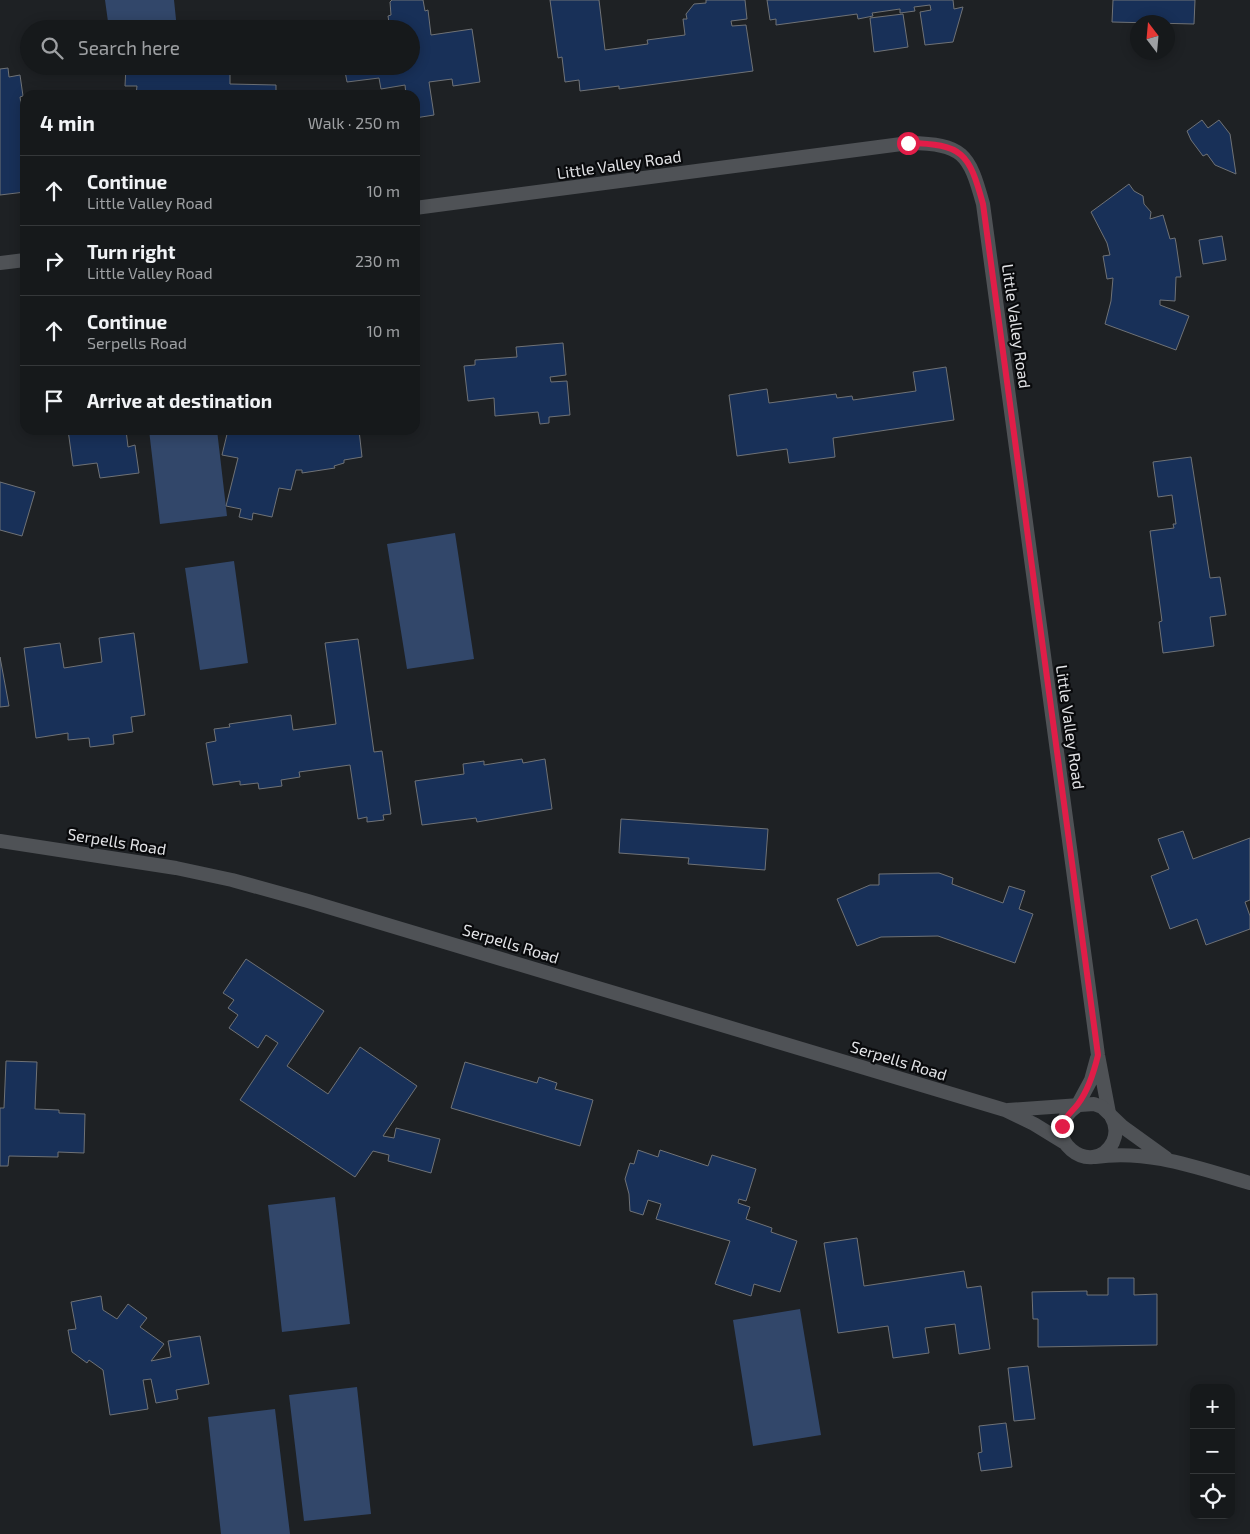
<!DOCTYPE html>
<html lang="en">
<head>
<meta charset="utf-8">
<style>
  :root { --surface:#16191b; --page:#232628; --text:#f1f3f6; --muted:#9ea0a3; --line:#35383a }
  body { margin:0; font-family:"Exo 2",sans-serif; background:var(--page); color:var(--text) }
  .controls { position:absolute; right:15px; bottom:15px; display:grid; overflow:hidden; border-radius:10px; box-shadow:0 2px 12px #0003 }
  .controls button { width:45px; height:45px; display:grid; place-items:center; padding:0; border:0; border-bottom:1px solid var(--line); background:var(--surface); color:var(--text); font:25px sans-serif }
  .compass { position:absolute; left:1130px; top:15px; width:45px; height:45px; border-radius:50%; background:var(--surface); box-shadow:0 2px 12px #0003; rotate:344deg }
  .stop { position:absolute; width:15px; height:15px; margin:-11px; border:4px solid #e11d48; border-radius:50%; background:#fff }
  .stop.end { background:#e11d48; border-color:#fff; box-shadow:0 1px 5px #0008 }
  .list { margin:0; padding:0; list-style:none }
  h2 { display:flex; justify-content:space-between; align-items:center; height:65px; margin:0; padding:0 20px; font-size:21px }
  h2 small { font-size:16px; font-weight:400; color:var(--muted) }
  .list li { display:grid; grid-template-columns:32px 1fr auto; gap:15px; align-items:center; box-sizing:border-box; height:70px; padding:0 20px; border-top:1px solid var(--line) }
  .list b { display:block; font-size:19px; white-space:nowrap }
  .list p { margin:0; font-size:16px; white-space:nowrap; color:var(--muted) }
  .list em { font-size:16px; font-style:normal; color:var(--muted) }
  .icon { flex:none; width:28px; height:28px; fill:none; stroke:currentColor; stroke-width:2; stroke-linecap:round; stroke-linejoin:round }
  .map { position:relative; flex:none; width:1250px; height:1534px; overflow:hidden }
  .search { position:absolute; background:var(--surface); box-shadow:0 2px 12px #0003; left:20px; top:20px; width:400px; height:55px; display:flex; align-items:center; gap:12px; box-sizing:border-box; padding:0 18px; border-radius:28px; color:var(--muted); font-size:19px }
  .panel { position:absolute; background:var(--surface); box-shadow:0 2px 12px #0003; left:20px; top:90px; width:400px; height:345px; border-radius:15px }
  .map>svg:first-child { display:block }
</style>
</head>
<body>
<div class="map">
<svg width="1250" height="1534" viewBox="0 0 1250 1534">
  <rect width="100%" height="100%" fill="#1e2124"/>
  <path fill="#32476a" d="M105,0H174L177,29H109Z
    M149,430H217L227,516L160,524Z
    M455,533L474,659L407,669L387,544Z
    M234,561L248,663L200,670L185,568Z
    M335,1197L350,1324L282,1332L268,1205Z
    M800,1309L821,1435L753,1446L733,1320Z
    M357,1387L371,1514L304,1521L289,1395Z
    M275,1409L290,1534H221L208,1417Z"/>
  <path fill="#183058" stroke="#6f7276" d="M392,0H423L425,11L428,10L431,35L472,29L480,82L453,86L452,79L429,82L434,115L415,118V95H406L405,85L381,89L379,78L347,82L344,66H411V29H390L388,16L391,15L390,2Z
    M550,0H599L605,50L648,44L647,40L685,35L683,19H687L686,14L694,4L706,3V0H745L747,19L731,21L732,26L746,25L753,71L619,89V86L580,91L579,80L565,82L562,57L558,58Z
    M767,0H953L954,9L963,7L953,42L925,45L920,12L931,10L930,5L914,7L915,11L900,13V9L872,13L873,16L858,19L857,14L776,25V19L770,20Z
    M1113,0H1195L1194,24L1112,22Z
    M903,14L908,47L874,52L870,18Z
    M126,66L230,67V84L276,85V95H136L137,86H125Z
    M8,68L9,77L20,75L23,96L20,97L25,131V192L0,195V69Z
    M1202,120L1208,128L1219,120L1230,134L1236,174L1215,165L1207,154L1203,156L1191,140L1187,131Z
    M1129,184L1134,191L1143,196L1144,204L1151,212L1150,219L1163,215L1170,239L1175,238L1176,243L1181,277H1176L1175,301L1160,300V305L1189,316L1176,350L1105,324L1111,301L1113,278L1107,279L1103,256L1110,255L1107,243L1091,212Z
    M1222,236L1226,260L1203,264L1199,240Z
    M563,343L566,375L550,377L551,382L567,381L570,415L549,417V423L540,424L538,412L495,416L494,398L468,401L464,366L475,365V360L517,357L516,347Z
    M946,367L954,420L833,438L835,457L789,463L787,449L737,456L729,395L767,389L769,403L836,394L837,398L852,396L853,400L916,391L913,372Z
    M68,430H126L128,447L135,445L139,473L100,478L97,463L73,466Z
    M228,430H359L362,457L344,460V463L334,466L335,468L302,473V470H296L291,490L279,488L272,517L253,513L252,520L239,517L241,509L226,506L238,458L222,455Z
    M1191,457L1210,578L1220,577L1226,615L1210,617L1214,646L1163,653L1159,622L1162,621L1150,531L1174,528L1173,524H1176L1172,495L1158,497L1153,462Z
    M0,482L35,492L22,536L0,530Z
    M134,633L145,715L131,717L133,732L113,735L114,744L90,747L89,738L68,740V733L36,738L24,648L60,643L64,668L102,662L99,638Z
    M358,639L374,752L382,751L391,814L383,815L384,820L367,822V817L358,819L350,765L299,772L300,777L281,780L282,786L259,789L258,783L240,785V781L213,785L206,743L216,741L214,729L230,727L229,724L291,715L293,730L336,724L325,643Z
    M0,657L9,706L0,707Z
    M522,759L523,763L545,759L552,809L477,822L476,818L422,825L415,781L464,774L463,764L484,761V765Z
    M621,819L768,829L765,870L688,864L689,858L619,853Z
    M1183,831L1193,859L1250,838V900L1245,902L1250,916V929L1206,945L1197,919L1170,929L1151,876L1169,869L1158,839Z
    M939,873L953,878L952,884L1003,903L1009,886L1025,891L1019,909L1033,914L1015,963L938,936L881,937L857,946L837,899L870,885H879V874Z
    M246,959L324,1011L287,1066L328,1094L360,1047L417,1086L383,1136L394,1138L396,1128L440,1139L431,1173L388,1161L389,1155L373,1151L355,1177L240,1100L278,1043L266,1035L258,1048L229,1028L238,1015L228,1008L234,1000L223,993Z
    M6,1061L37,1062L35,1109L59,1110V1113L85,1114L84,1153L58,1152V1157L9,1156L8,1166H0V1108H4Z
    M465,1062L537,1083L539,1077L557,1083L555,1089L593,1100L580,1146L451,1108Z
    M638,1150L658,1157L660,1150L708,1166L712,1155L756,1169L746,1201L739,1199L738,1203L750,1207L746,1219L772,1228L771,1232L797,1241L780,1292L754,1284L751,1296L715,1284L730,1241L656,1219L661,1204L648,1200L643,1215L630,1211L629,1194L625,1179L630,1163L634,1164Z
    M857,1238L864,1286L964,1271L967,1288L981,1286L990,1349L959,1354L955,1324L925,1328L929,1353L893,1358L888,1326L838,1333L824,1243Z
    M1108,1278H1134V1295L1157,1294V1345L1038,1347V1319H1033L1032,1292L1087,1291V1295H1108Z
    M101,1296L103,1310L117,1319L128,1304L147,1318L140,1327L164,1344L151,1361L171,1357L168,1341L200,1336L209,1384L176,1390L178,1399L156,1403L151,1379L143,1380L148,1409L110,1415L103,1370L89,1360L87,1363L72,1352L68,1330L76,1329L71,1302Z
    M1028,1366L1035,1419L1014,1421L1008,1368Z
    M1006,1423L1012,1467L981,1471L978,1453L982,1452L979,1426Z"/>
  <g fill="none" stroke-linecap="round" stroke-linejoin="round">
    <path stroke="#4f5256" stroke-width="14" d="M415,208L909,143C963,144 969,153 983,204L1098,1055L1109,1113
      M0,263L25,260
      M1077,1106L1091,1080L1097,1058"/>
    <path stroke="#4f5256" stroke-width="14" d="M0,841L176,868L232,880L308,901L1005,1110L1034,1124L1065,1143
      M1077,1106C1034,1136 1093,1181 1113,1142C1117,1133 1116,1124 1111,1116
      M1008,1110L1094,1104L1102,1107L1123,1127L1166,1158
      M1095,1157C1149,1149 1198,1168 1250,1183"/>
  </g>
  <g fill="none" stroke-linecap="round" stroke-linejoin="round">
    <path stroke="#e11d48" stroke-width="6" d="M908,143C963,144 969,153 983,204L1098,1055C1094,1072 1089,1089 1078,1104C1072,1112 1066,1115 1062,1126"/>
  </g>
  <g text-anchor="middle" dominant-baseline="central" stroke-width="4.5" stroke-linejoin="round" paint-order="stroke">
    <g font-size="16" fill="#e2e3e6" stroke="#090a0c">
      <text transform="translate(619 164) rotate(-8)">Little Valley Road</text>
      <text transform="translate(1017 326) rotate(82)">Little Valley Road</text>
      <text transform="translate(1071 727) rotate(82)">Little Valley Road</text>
      <text transform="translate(117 841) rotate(9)">Serpells Road</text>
      <text transform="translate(511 943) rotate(17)">Serpells Road</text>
      <text transform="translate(899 1060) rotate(17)">Serpells Road</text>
    </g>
  </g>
</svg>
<div class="controls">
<button>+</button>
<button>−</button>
<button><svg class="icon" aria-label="locate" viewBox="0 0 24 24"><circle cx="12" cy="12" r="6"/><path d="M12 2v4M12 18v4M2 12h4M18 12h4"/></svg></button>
</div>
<svg class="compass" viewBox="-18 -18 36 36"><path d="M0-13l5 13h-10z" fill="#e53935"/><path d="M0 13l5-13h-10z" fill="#9ea0a3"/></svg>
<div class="stop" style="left:908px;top:143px"></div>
<div class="stop end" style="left:1062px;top:1126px"></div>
<div class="search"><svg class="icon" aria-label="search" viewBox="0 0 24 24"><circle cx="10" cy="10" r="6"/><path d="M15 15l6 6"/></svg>Search here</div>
<section class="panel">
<h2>4 min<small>Walk · 250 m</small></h2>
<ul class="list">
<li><svg class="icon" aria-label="ahead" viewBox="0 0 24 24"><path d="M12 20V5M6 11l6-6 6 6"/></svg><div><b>Continue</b><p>Little Valley Road</p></div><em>10 m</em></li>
<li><svg class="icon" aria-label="right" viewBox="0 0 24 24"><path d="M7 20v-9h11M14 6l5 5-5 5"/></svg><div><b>Turn right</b><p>Little Valley Road</p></div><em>230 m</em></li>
<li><svg class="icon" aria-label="ahead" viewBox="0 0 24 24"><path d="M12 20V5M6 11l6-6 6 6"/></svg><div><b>Continue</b><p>Serpells Road</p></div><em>10 m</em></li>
<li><svg class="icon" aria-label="arrive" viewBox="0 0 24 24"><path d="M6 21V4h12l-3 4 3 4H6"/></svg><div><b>Arrive at destination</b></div></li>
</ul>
</section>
</div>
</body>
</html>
